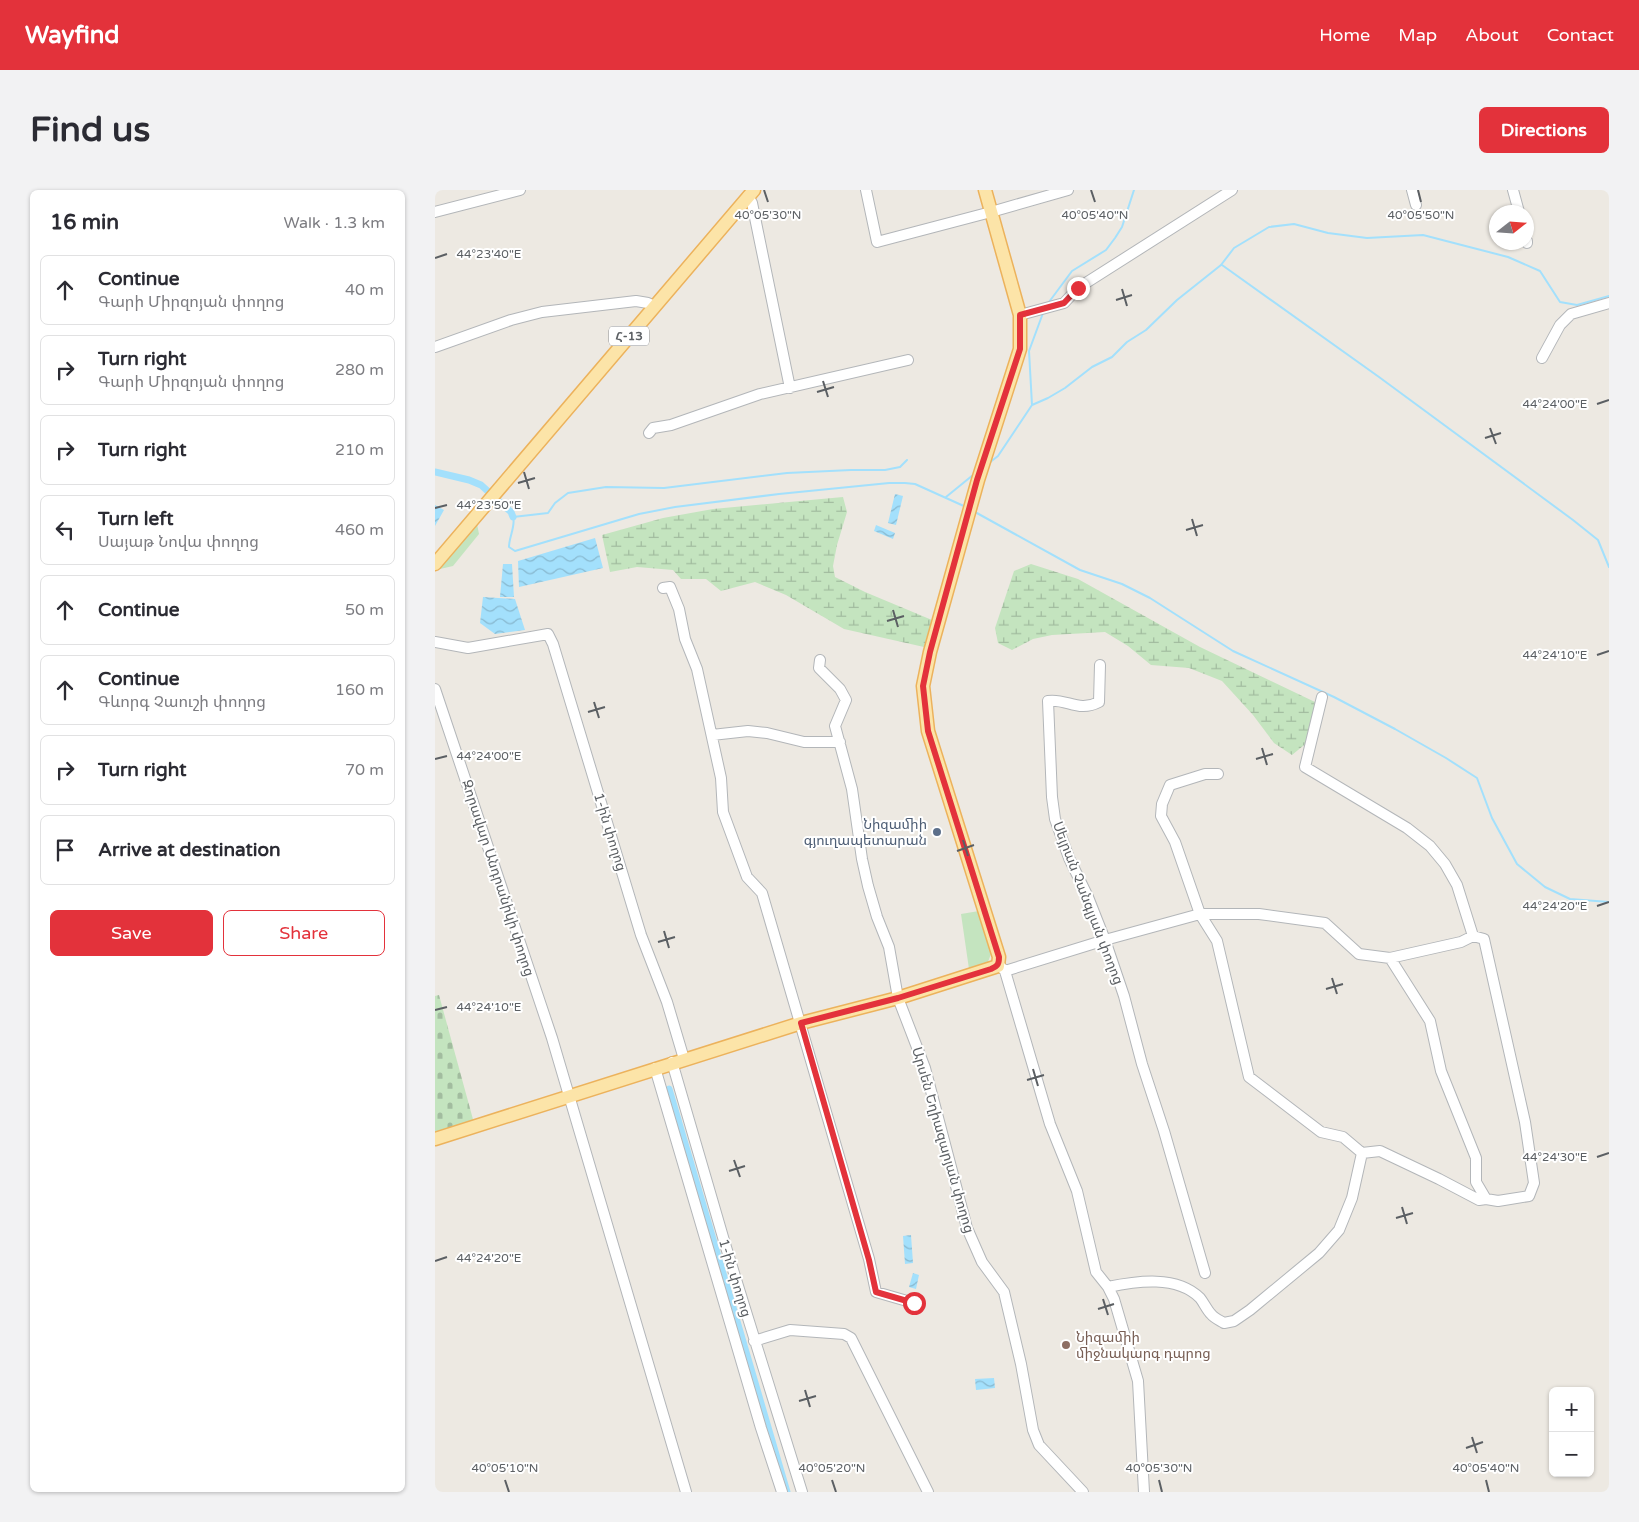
<!DOCTYPE html>
<html lang="en">
<head>
<meta charset="utf-8">
<style>
  :root { --surface:#fff; --page:#f2f2f3; --text:#2b2b33; --muted:#7c7c81; --line:#e1e1e2; --accent:#e3323b }
  body { margin:0; font-family:"Varela Round","Noto Sans Armenian",sans-serif; background:var(--page); color:var(--text) }
  .controls { position:absolute; right:15px; bottom:15px; display:grid; overflow:hidden; border-radius:8px; box-shadow:0 1px 4px #0004 }
  .controls button { width:45px; height:45px; display:grid; place-items:center; padding:0; border:0; border-bottom:1px solid var(--line); background:var(--surface); color:var(--text); font:25px sans-serif }
  .compass { position:absolute; left:1054px; top:15px; width:45px; height:45px; border-radius:50%; background:var(--surface); box-shadow:0 1px 4px #0004; rotate:73deg }
  .stop { position:absolute; width:15px; height:15px; margin:-11px; border:4px solid #e3323b; border-radius:50%; background:#fff }
  .stop.end { background:#e3323b; border-color:#fff; box-shadow:0 1px 5px #0008 }
  .list { margin:0; padding:0; list-style:none }
  h2 { display:flex; justify-content:space-between; align-items:center; height:65px; margin:0; padding:0 20px; font-size:21px }
  h2 small { font-size:16px; font-weight:400; color:var(--muted) }
  .list li { display:grid; grid-template-columns:32px 1fr auto; gap:15px; align-items:center; box-sizing:border-box; height:70px; margin:0 10px 10px; padding:0 10px; border:1px solid var(--line); border-radius:8px }
  .list b { display:block; font-size:19px; white-space:nowrap }
  .list p { margin:0; font-size:16px; white-space:nowrap; color:var(--muted) }
  .list em { font-size:16px; font-style:normal; color:var(--muted) }
  .actions { display:flex; gap:10px; padding:15px 20px }
  .actions a { flex:1; padding:11px 0; border:1px solid var(--accent); border-radius:8px; text-align:center; font-size:18px; color:var(--accent) }
  .actions .main { background:var(--accent); color:#fff }
  .icon { flex:none; width:28px; height:28px; fill:none; stroke:currentColor; stroke-width:2; stroke-linecap:round; stroke-linejoin:round }
  .map { position:relative; flex:none; width:1174px; height:1302px; overflow:hidden; border-radius:8px }
  header { display:flex; align-items:center; gap:30px; box-sizing:border-box; height:70px; padding:0 25px; background:var(--accent); color:#fff }
  header strong { font-size:24px }
  nav { display:flex; gap:28px; margin-inline-start:auto; font-size:18px }
  .intro { display:flex; align-items:center; justify-content:space-between; box-sizing:border-box; height:120px; padding:0 30px }
  h1 { margin:0; font-size:35px }
  .button { padding:12px 22px; border-radius:8px; background:var(--accent); color:#fff; font-size:18px; font-weight:700 }
  main { display:flex; gap:30px; padding:0 30px }
  aside { flex:1; background:var(--surface); border-radius:8px; box-shadow:0 1px 4px #0004 }
  .map>svg:first-child { display:block }
</style>
</head>
<body>
<header>
<strong>Wayfind</strong>
<nav><a>Home</a><a>Map</a><a>About</a><a>Contact</a></nav>
</header>
<div class="intro"><h1>Find us</h1><a class="button">Directions</a></div>
<main>
<aside>
<h2>16 min<small>Walk · 1.3 km</small></h2>
<ul class="list">
<li><svg class="icon" aria-label="ahead" viewBox="0 0 24 24"><path d="M12 20V5M6 11l6-6 6 6"/></svg><div><b>Continue</b><p>Գարի Միրզոյան փողոց</p></div><em>40 m</em></li>
<li><svg class="icon" aria-label="right" viewBox="0 0 24 24"><path d="M7 20v-9h11M14 6l5 5-5 5"/></svg><div><b>Turn right</b><p>Գարի Միրզոյան փողոց</p></div><em>280 m</em></li>
<li><svg class="icon" aria-label="right" viewBox="0 0 24 24"><path d="M7 20v-9h11M14 6l5 5-5 5"/></svg><div><b>Turn right</b></div><em>210 m</em></li>
<li><svg class="icon" aria-label="left" viewBox="0 0 24 24"><path d="M17 20v-9H6M10 6l-5 5 5 5"/></svg><div><b>Turn left</b><p>Սայաթ Նովա փողոց</p></div><em>460 m</em></li>
<li><svg class="icon" aria-label="ahead" viewBox="0 0 24 24"><path d="M12 20V5M6 11l6-6 6 6"/></svg><div><b>Continue</b></div><em>50 m</em></li>
<li><svg class="icon" aria-label="ahead" viewBox="0 0 24 24"><path d="M12 20V5M6 11l6-6 6 6"/></svg><div><b>Continue</b><p>Գևորգ Չաուշի փողոց</p></div><em>160 m</em></li>
<li><svg class="icon" aria-label="right" viewBox="0 0 24 24"><path d="M7 20v-9h11M14 6l5 5-5 5"/></svg><div><b>Turn right</b></div><em>70 m</em></li>
<li><svg class="icon" aria-label="arrive" viewBox="0 0 24 24"><path d="M6 21V4h12l-3 4 3 4H6"/></svg><div><b>Arrive at destination</b></div></li>
</ul>
<div class="actions"><a class="main">Save</a><a>Share</a></div>
</aside>
<div class="map">
<svg width="1174" height="1302" viewBox="0 0 1174 1302">
  <defs>
    <pattern id="wetland-marsh" width="20" height="14" patternUnits="userSpaceOnUse" patternTransform="scale(1.25)"><rect width="20" height="14" fill="#c4e4bf"/><path d="M1 5h8M5 5V1M11 12h8M15 12V8" fill="none" stroke="#a2bc9f"/></pattern>
    <pattern id="cemetery-stones" width="16" height="16" patternUnits="userSpaceOnUse" patternTransform="scale(1.25)"><rect width="16" height="16" fill="#c4e4bf"/><path d="M2 7V4a2 2 0 0 1 4 0v3zM10 15v-3a2 2 0 0 1 4 0v3z" fill="#a2bc9f"/></pattern>
    <pattern id="water-waves" width="16" height="10" patternUnits="userSpaceOnUse" patternTransform="scale(1.25)"><rect width="16" height="10" fill="#a3e0fc"/><path d="M0 5q4-4 8 0t8 0" fill="none" stroke="#88b9d0"/></pattern>
  </defs>
  <rect width="100%" height="100%" fill="#ede9e2"/>
  <path fill="#c4e4bf" d="M42,334L44,344L18,376L5,379Z
    M544,721L557,761L553,772L534,779L526,724Z"/>
  <path fill="url(#wetland-marsh)" d="M408,307L412,322L402,355L398,376L400,387L430,402L497,430L489,457L409,439L351,405L320,392L286,401L271,389H246L238,380L202,377L175,382L167,345L228,328L278,319Z
    M596,374L643,389L765,457L880,512L874,551L857,565L839,553L818,525L787,491L754,478L716,475L693,456L670,442L617,445L598,449L577,460L563,453L560,438L579,381Z"/>
  <path fill="url(#cemetery-stones)" d="M4,805L39,933L0,946V806Z"/>
  <path fill="url(#water-waves)" d="M460,304L468,306L461,335L453,333Z
    M0,315L9,320L0,336Z
    M441,335L460,343L458,349L439,341Z
    M160,348L168,378L84,397L83,371Z
    M68,374H77L79,407H65Z
    M48,407L80,409L90,440L60,444L45,433Z
    M476,1045L478,1073L470,1074L468,1046Z
    M478,1083L484,1085L481,1099L474,1097Z
    M559,1188L560,1198L541,1200L540,1189Z"/>
  <g fill="none" stroke-linecap="round" stroke-linejoin="round">
    <path stroke="#a3e0fc" stroke-width="2" d="M787,75L944,187L1138,330L1163,350L1174,377
      M614,112L637,81L671,60L680,48L687,37L699,0
      M597,215L613,208L630,198L657,177L677,167L692,152L711,140L742,110L786,75L799,58L834,37L859,34L893,43L932,48L988,45L1015,52L1073,67L1105,81L1125,112L1142,115L1174,106
      M472,270L465,277L450,280H416L352,283L229,298L171,297L133,303L120,313L113,323L78,327C81,335 74,347 74,357L80,361L204,324L240,317L344,304L454,293H470L480,294L531,317
      M554,273L563,266L597,215L594,161L608,123
      M511,307L538,285
      M540,322L645,380L687,394L715,408L798,461L899,507L960,539L1011,568L1042,588L1057,628L1082,674L1110,697L1135,709L1174,712"/>
    <path stroke="#a3e0fc" stroke-width="7" d="M0,282L34,290L46,295L76,322L78,327
      M234,899L352,1302"/>
    <defs>
      <path id="minor" d="M431,0L442,52L556,22L633,0
        M977,0L981,15
        M1078,0L1084,22
        M313,6L317,13L355,198
        M0,22L85,0
        M1092,51V53
        M585,125L629,113L643,98L797,0
        M0,157L76,130L107,122L201,111L213,113L220,116
        M1107,168L1125,135L1136,124L1174,113
        M214,243L218,238L236,235L325,204L473,170
        M228,398L235,397L244,419L250,449L262,479L286,588L288,622L312,687L327,703L434,1069L441,1102L479,1113
        M0,452L33,458L113,444L118,454L206,745L232,812L249,869
        M385,470L384,478L405,499L411,510L400,536L417,599L427,669L433,696L442,727L454,757L463,808L490,878L532,1038L547,1072L569,1102L586,1174L598,1240L604,1255L648,1302
        M665,475L664,512C643,523 632,508 613,511L617,607L620,629L634,668L653,707L670,750L689,806L707,874L729,941L770,1083
        M0,499L117,848L251,1302
        M887,507L870,577L972,638L995,656L1010,674L1022,695L1038,746
        M277,545L313,541L332,543L369,552H405
        M783,584H770L735,595L727,614L726,626L740,652L765,724L782,751L814,887L886,942L908,947L927,963
        M566,777L570,781L615,934L642,1001L661,1082L673,1097L679,1109L703,1191L709,1302
        M570,781L670,750L765,724H824L890,733L924,764L955,768L1026,752L1038,746L1049,749L1090,932L1099,993L1094,1006L1063,1011L1051,1009L1041,992V968L1006,881L995,831L955,768
        M237,872L290,1054L367,1302
        M220,878L326,1238L347,1302
        M927,963L945,961L1004,989L1044,1010L1051,1009
        M673,1097C702,1091 742,1085 765,1108C769,1113 772,1120 776,1124C779,1128 784,1130 789,1133L799,1131L815,1120L884,1063L904,1040L917,1008L927,963
        M319,1151L355,1140L409,1144L416,1148L493,1302"/>
      <path id="major" d="M0,374L319,0
        M0,949L366,833L463,808L563,776L564,767L493,541L488,496L495,462L543,290L585,159V125L550,0"/>
    </defs>
    <use href="#minor" stroke="#b3b6b9" stroke-width="12"/>
    <use href="#major" stroke="#ecb25c" stroke-width="15"/>
    <use href="#minor" stroke="#fff" stroke-width="10"/>
    <use href="#major" stroke="#fce4a8" stroke-width="12"/>
  </g>
  <g fill="none" stroke-linecap="round" stroke-linejoin="round">
    <path stroke="#e3323b" stroke-width="6" d="M479,1113L441,1102L434,1070L366,833L463,808L556,779C563,776 564,774 564,767L493,541L488,496L495,462L542,290L585,159V125L629,113L643,98"/>
  </g>
  <path fill="none" stroke="#5b5f63" stroke-width="2" d="M329,0L333,12M656,0L660,12M983,0L986,12M0,68L12,64M687,99L692,116M681,110L697,105M388,191L393,207M382,202L399,197M1162,214L1174,210M1055,238L1061,254M1050,248L1066,243M89,282L94,299M83,293L100,288M0,318L12,315M757,329L762,346M751,340L768,335M458,420L463,437M452,431L469,426M1162,465L1174,461M159,512L164,528M153,522L170,517M827,558L832,575M0,569L12,566M821,569L838,564M528,650L533,666M522,661L539,655M1162,716L1174,712M229,741L234,758M223,752L240,747M897,788L902,804M891,799L908,794M0,820L12,817M598,879L603,896M592,890L609,885M1162,967L1174,963M299,970L305,987M294,981L310,976M967,1017L972,1034M961,1028L978,1023M0,1071L12,1067M668,1109L673,1125M663,1119L679,1114M370,1200L375,1217M364,1211L381,1206M1037,1247L1042,1263M1031,1258L1048,1252M70,1290L74,1302M397,1290L401,1302M724,1290L727,1302M1051,1290L1054,1302"/>
  <circle fill="#5c6f8a" stroke="#fff" stroke-width="2" cx="502" cy="642" r="5"/>
  <circle fill="#8d6e63" stroke="#fff" stroke-width="2" cx="631" cy="1155" r="5"/>
  <g text-anchor="middle" dominant-baseline="central" stroke-width="4" stroke-linejoin="round" paint-order="stroke">
    <rect fill="#fff" stroke="#8c8f92" stroke-width="1" x="174" y="136.5" width="40" height="19" rx="4"/>
    <g font-size="12" font-weight="bold" fill="#5b5f63">
      <text x="194" y="146">Հ-13</text>
    </g>
    <g font-size="14" fill="#4e5e75" stroke="#fff" text-anchor="end">
      <text x="492" y="634">Նիզամիի<tspan x="492" dy="16">գյուղապետարան</tspan></text>
    </g>
    <g font-size="14" fill="#5b5f63" stroke="#fff">
      <text transform="translate(175 642) rotate(73)">1-ին փողոց</text>
      <text transform="translate(63 688) rotate(72)">Զորավար Անդրանիկի փողոց</text>
      <text transform="translate(653 713) rotate(69)">Սեյրան Չանգլյան փողոց</text>
      <text transform="translate(508 950) rotate(74)">Արսեն Եղիազարյան փողոց</text>
      <text transform="translate(300 1088) rotate(73)">1-ին փողոց</text>
    </g>
    <g font-size="14" fill="#785e54" stroke="#fff" text-anchor="start">
      <text x="641" y="1147">Նիզամիի<tspan x="641" dy="16">միջնակարգ դպրոց</tspan></text>
    </g>
  </g>
  <g font-size="12" text-anchor="middle" fill="#5b5f63" stroke="#fff" stroke-width="4" stroke-linejoin="round" paint-order="stroke">
    <text x="333" y="29">40°05'30"N</text>
    <text x="660" y="29">40°05'40"N</text>
    <text x="986" y="29">40°05'50"N</text>
    <text x="54" y="68">44°23'40"E</text>
    <text x="1120" y="218">44°24'00"E</text>
    <text x="54" y="319">44°23'50"E</text>
    <text x="1120" y="469">44°24'10"E</text>
    <text x="54" y="570">44°24'00"E</text>
    <text x="1120" y="720">44°24'20"E</text>
    <text x="54" y="821">44°24'10"E</text>
    <text x="1120" y="971">44°24'30"E</text>
    <text x="54" y="1072">44°24'20"E</text>
    <text x="70" y="1282">40°05'10"N</text>
    <text x="397" y="1282">40°05'20"N</text>
    <text x="724" y="1282">40°05'30"N</text>
    <text x="1051" y="1282">40°05'40"N</text>
  </g>
</svg>
<div class="controls">
<button>+</button>
<button>−</button>
</div>
<svg class="compass" viewBox="-18 -18 36 36"><path d="M0-13l5 13h-10z" fill="#e53935"/><path d="M0 13l5-13h-10z" fill="#7c7c81"/></svg>
<div class="stop" style="left:479px;top:1113px"></div>
<div class="stop end" style="left:643px;top:98px"></div>
</div>
</main>
</body>
</html>
